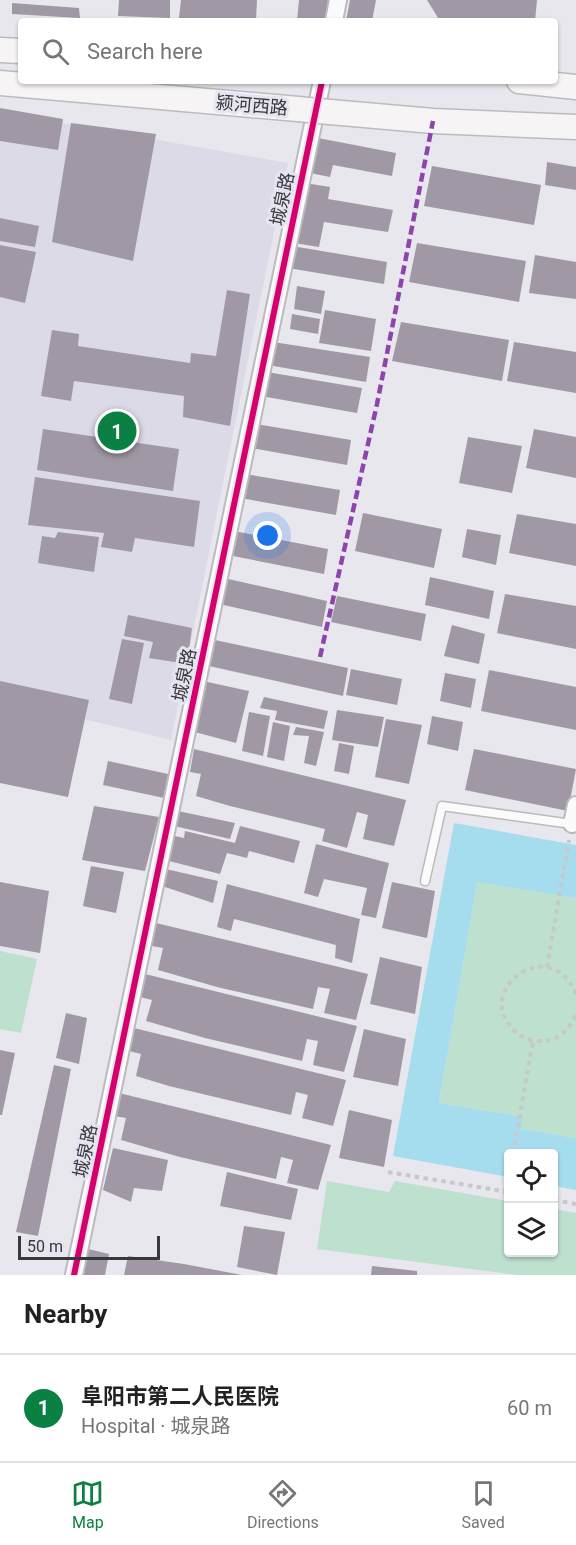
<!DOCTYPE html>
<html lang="en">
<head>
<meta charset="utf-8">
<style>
  :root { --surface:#fff; --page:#f6f6f6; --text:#222; --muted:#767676; --line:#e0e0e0; --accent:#0b8043 }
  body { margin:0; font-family:Roboto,"Noto Sans SC",sans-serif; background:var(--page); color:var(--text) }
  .controls { position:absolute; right:18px; bottom:18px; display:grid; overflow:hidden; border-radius:6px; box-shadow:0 2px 4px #0004 }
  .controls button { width:54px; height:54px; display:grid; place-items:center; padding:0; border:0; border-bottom:2px solid var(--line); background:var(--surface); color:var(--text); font:30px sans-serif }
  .scale { position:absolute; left:18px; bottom:15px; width:142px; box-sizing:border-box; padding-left:6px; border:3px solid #38373b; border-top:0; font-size:16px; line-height:21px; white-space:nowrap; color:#38373b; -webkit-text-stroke:4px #e6e4f0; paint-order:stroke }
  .you { position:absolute; left:268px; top:536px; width:21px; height:21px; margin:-15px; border:4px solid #fff; border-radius:50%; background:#1a73e8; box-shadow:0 0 0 9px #1a73e833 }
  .badge { display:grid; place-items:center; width:39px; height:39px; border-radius:50%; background:var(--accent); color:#fff; font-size:20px; font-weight:700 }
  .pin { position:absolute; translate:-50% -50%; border:3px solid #fff; box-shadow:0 2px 6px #0006 }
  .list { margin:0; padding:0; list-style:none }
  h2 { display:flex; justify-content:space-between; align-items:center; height:78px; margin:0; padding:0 24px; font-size:26px }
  h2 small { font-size:20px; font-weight:400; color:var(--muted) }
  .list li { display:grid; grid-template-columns:39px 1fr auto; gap:18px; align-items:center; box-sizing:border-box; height:108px; padding:0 24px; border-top:2px solid var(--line) }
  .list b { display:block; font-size:22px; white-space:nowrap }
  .list p { margin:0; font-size:20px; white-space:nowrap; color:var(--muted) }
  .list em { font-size:20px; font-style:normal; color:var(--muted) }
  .icon { flex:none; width:33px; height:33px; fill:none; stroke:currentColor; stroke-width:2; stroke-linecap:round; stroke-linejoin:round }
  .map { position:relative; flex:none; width:576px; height:1275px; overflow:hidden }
  .search { position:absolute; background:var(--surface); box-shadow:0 2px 4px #0004; left:18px; right:18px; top:18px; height:66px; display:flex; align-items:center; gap:15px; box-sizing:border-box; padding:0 21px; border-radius:6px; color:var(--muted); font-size:22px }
  .sheet { height:186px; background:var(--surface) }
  nav { display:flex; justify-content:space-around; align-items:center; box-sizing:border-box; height:84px; border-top:2px solid var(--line); background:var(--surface); font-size:16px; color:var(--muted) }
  nav a { display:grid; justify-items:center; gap:3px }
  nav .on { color:var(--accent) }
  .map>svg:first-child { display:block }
</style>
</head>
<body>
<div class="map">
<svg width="576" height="1275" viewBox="0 0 576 1275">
  <rect width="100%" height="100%" fill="#e8e7ed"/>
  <path fill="#dddae7" d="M0,112L288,163L171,740L0,699Z"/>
  <path fill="#bde0cf" d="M477,881L576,898V1138L520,1129L522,1117L439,1103Z
    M0,951L37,959L21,1033L0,1029Z
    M327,1181L389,1192L395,1181L508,1201V1252H554V1209L576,1213V1275H517L317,1249Z"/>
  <path fill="#a6ddee" d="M454,823L576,845V898L477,882L439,1103L523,1117L521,1129L576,1138V1190L554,1186V1154H508V1177L393,1156Z"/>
  <path fill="#a099a5" d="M119,0H170V18L118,16Z
    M181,0H257L256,21H203L179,18Z
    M299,0H328L325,21H297Z
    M350,0H376L372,21H346Z
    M427,0H537L535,21H440Z
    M12,3L79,8L80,18L12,14Z
    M0,108L63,119L58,150L0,141Z
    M71,123L156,134L133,261L52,242Z
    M318,138L396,153L392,176L333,165L330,177L310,173Z
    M547,162L576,167V190L545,185Z
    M432,166L541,185L534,225L424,206Z
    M305,183L330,187L328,199L393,210L388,232L324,222L319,247L294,243Z
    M0,218L39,226L35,247L0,241Z
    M417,243L526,261L519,302L409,282Z
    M0,245L36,252L25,303L0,297Z
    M292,246L387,262L384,284L288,268Z
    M535,255L576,262V299L529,293Z
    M297,286L325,291L321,314L294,309Z
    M227,290L250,294L230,426L183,417L184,396L74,381L71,401L41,396L52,330L79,334L78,346L190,363L191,353L216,356Z
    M325,310L376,319L371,351L319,343Z
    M292,314L320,319L318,334L290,329Z
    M401,322L509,340L502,381L392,361Z
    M273,342L370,357L366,382L268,365Z
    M514,342L576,352V393L507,381Z
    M267,372L362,388L357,413L261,396Z
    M256,424L351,440L347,465L251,448Z
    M43,429L179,449L173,491L37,470Z
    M534,429L576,437V478L526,468Z
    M468,437L522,446L512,493L459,483Z
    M245,474L340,490L336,515L240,498Z
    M35,477L200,501L194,547L135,538L132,552L101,547L104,533L28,525Z
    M363,513L442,529L434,568L355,551Z
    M517,514L576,524V566L509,553Z
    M467,529L501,535L496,565L462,557Z
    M234,531L328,549L324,574L228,555Z
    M58,532L99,537L94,572L38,563L42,536L55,538Z
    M430,577L494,591L489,619L425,605Z
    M224,578L327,601L322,627L219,604Z
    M505,594L576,606V649L497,633Z
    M337,596L426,614L421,641L331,622Z
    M128,615L192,628L187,664L149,658L153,642L124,636Z
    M452,625L485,634L479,664L444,656Z
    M122,639L144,643L132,704L109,699Z
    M215,640L348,668L343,696L209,666Z
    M351,669L402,679L397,705L346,695Z
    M489,670L576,687V730L481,711Z
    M445,673L476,679L471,708L440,701Z
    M0,681L89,700L68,797L0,783Z
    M203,681L249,691L236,743L191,731Z
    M264,697L328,711L324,729L275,720L277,711L260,708Z
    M337,710L384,717L378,747L332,740Z
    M249,712L270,716L263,756L242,751Z
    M432,716L463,722L458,751L427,744Z
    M386,719L422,725L409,784L375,777Z
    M273,722L290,726L284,761L267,757Z
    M296,727L324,732L316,766L304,763L309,736L293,735Z
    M339,743L354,746L349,774L334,771Z
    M194,749L406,800L394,846L363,839L368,815L357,812L347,848L322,841L325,829L230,806L196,796L201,774L190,772Z
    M474,749L576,769L568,811L465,790Z
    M108,761L168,774L164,798L103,785Z
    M94,806L159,817L145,871L82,860Z
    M173,810L235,823L230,839L170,825Z
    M240,826L300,841L294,863L249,851L247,858L227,853L220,874L165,860L170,835L184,838L185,831L235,843Z
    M316,844L389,863L376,918L361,915L367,888L324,879L318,897L304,893Z
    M91,866L124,872L116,913L83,906Z
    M166,869L218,881L213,903L162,886Z
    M0,882L49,891L40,953L0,946Z
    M392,882L435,891L427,938L382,928Z
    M227,884L360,919L352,963L335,958L336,945L234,919L231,931L217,927Z
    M156,923L368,974L356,1020L324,1013L330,989L318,987L313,1009L217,987L158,970L163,948L152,946Z
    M380,957L422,967L415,1014L370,1004Z
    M145,974L357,1026L344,1072L313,1065L318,1041L307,1039L302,1061L205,1038L146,1021L152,1000L140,997Z
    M66,1013L87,1018L79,1064L56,1058Z
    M134,1028L346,1080L333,1126L302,1118L308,1095L296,1092L291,1115L169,1086L136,1076L141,1054L129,1051Z
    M364,1029L406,1039L398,1086L353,1077Z
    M0,1050L15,1053L2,1115H0Z
    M54,1065L71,1069L38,1236L16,1232Z
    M119,1093L331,1145L318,1190L287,1183L293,1160L281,1157L276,1179L180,1157L121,1140L126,1118L114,1116Z
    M349,1110L392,1120L384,1167L339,1158Z
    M113,1148L168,1160L162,1191L134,1188L131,1202L103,1190Z
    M227,1172L298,1189L291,1220L220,1206Z
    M244,1226L285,1232L277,1275L237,1267Z
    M84,1248L109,1254L105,1275H79Z
    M128,1256L184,1264L242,1275H124Z
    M372,1266L417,1271V1275H371Z"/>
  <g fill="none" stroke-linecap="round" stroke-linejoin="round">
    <defs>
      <path id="service" d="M425,881L442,806L572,824"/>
      <path id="minor" d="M334,21L338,0
        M572,824L576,805
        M74,1275L322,81"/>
      <path id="secondary" d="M0,50L21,51
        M519,81L576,87
        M0,83L298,109
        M330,112L433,121L576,127"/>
    </defs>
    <use href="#service" stroke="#bbbbbf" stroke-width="11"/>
    <use href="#minor" stroke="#bbbbbf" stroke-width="20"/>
    <use href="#secondary" stroke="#bbbbbf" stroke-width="27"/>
    <path stroke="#c8c8ca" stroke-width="4" stroke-dasharray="4.5 4.5" stroke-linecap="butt" d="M547,967L569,840
      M576,994C550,932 473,990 513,1029C521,1038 530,1041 542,1041C559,1041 570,1028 576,1014
      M513,1154L533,1041
      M388,1172L508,1192
      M505,1192L508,1176
      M554,1200L576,1204"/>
    <use href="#service" stroke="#fcfbfc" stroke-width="8"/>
    <use href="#minor" stroke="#fcfbfc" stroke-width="16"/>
    <use href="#secondary" stroke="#f7f4f5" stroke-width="24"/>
    <defs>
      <path id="secondary-bridge" d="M298,109L330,112"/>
    </defs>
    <use href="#secondary-bridge" stroke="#bbbbbf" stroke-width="27" stroke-linecap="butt"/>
    <use href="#secondary-bridge" stroke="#f7f4f5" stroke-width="24"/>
    <path stroke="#8e44ad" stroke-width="4.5" stroke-dasharray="9 4.5" stroke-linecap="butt" d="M320,657L377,404L433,121"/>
    <defs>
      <path id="cycleway" d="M74,1275L322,81"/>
    </defs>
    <use href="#cycleway" stroke="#e6e4f0" stroke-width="10"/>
    <use href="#cycleway" stroke="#d6006c" stroke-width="6"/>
  </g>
  <g text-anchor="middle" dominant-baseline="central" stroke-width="6" stroke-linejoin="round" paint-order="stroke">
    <g font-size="18" fill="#38373b" stroke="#e6e4f0">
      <text transform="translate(252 105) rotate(5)">颍河西路</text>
      <text transform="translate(282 199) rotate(-78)">城泉路</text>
      <text transform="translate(184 675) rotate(-78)">城泉路</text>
      <text transform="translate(85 1151) rotate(-78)">城泉路</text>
    </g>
  </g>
</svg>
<div class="controls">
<button><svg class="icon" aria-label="locate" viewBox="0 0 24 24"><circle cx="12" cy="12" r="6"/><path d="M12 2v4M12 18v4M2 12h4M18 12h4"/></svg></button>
<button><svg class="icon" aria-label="layers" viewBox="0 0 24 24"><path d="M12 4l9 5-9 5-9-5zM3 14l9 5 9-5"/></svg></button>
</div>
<div class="scale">50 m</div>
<div class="you"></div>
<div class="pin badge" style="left:117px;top:431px">1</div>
<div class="search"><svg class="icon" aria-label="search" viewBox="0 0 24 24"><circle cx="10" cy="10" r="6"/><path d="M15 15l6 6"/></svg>Search here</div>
</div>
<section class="sheet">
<h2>Nearby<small></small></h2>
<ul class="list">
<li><span class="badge">1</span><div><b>阜阳市第二人民医院</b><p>Hospital · 城泉路</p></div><em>60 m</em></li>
</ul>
</section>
<nav>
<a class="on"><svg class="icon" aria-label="map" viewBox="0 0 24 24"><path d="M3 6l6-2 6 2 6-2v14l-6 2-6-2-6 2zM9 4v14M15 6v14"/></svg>Map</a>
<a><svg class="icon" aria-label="directions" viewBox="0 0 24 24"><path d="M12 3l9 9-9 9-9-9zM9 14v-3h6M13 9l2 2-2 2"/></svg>Directions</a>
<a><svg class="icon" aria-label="saved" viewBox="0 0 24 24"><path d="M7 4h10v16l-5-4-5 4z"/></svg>Saved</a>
</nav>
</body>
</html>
